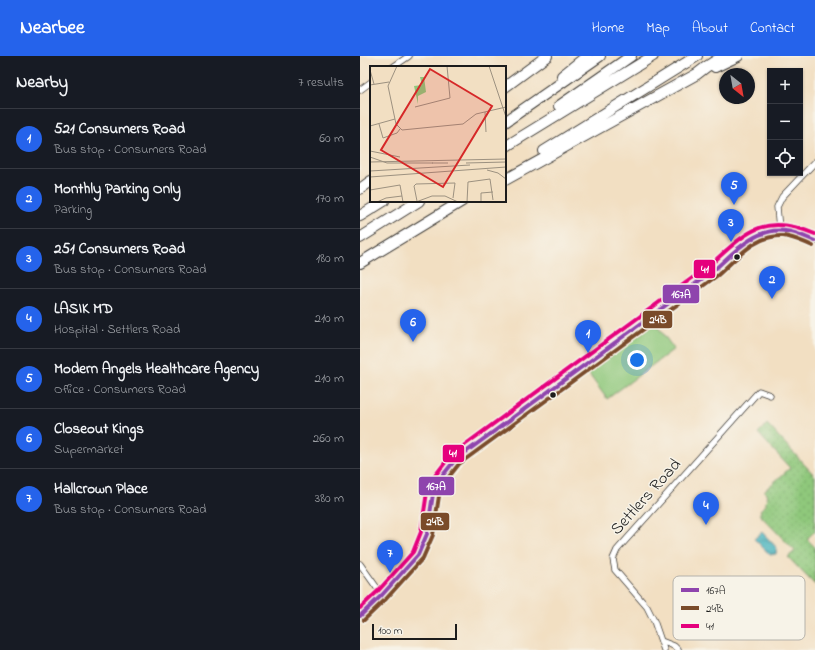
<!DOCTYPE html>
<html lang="en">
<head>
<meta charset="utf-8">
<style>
  :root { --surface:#171b24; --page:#20242c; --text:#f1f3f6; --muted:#9ea1a6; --line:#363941; --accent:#2563eb }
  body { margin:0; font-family:"Indie Flower",sans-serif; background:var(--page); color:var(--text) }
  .controls { position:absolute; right:12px; top:12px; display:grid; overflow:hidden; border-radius:0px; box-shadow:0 1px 3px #0004 }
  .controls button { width:36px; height:36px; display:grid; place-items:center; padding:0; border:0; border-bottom:1px solid var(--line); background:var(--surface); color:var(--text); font:20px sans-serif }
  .compass { position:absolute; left:359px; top:12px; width:36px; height:36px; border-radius:50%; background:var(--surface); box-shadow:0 1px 3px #0004; rotate:149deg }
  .scale { position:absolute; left:12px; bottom:10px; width:85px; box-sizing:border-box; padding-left:4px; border:2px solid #1c1c1c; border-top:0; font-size:11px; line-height:14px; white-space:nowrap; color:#1c1c1c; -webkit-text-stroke:3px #f7f3e8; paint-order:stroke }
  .you { position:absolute; left:277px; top:304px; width:14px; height:14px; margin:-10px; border:3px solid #fff; border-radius:50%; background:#1a73e8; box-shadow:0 0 0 6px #1a73e833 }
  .badge { display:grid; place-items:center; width:26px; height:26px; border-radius:50%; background:var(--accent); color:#fff; font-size:13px; font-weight:700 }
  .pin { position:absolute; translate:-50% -33px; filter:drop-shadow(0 1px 2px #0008) }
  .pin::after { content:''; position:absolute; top:21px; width:14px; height:12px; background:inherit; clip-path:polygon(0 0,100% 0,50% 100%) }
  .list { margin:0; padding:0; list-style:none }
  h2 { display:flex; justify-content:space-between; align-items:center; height:52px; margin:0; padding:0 16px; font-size:17px }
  h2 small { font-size:13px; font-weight:400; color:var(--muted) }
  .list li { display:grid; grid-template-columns:26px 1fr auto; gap:12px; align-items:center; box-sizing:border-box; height:60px; padding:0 16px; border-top:1px solid var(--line) }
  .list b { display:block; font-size:15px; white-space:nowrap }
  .list p { margin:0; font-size:13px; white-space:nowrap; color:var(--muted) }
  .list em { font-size:13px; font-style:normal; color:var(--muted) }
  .icon { flex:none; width:22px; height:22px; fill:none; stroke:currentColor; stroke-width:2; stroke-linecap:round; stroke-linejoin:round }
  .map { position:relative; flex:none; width:455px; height:594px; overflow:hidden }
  header { display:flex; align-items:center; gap:24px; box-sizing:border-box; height:56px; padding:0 20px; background:var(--accent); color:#fff }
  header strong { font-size:19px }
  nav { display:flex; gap:22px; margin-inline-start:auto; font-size:14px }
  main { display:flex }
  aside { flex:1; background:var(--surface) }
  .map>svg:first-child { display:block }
</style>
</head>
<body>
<header>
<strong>Nearbee</strong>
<nav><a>Home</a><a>Map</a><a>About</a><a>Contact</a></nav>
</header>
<main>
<aside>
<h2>Nearby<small>7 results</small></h2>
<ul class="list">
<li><span class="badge">1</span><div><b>521 Consumers Road</b><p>Bus stop · Consumers Road</p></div><em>60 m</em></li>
<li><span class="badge">2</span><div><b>Monthly Parking Only</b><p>Parking</p></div><em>170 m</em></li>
<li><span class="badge">3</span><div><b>251 Consumers Road</b><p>Bus stop · Consumers Road</p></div><em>180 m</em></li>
<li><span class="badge">4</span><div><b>LASIK MD</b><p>Hospital · Settlers Road</p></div><em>210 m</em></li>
<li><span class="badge">5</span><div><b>Modern Angels Healthcare Agency</b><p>Office · Consumers Road</p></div><em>210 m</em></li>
<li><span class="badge">6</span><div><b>Closeout Kings</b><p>Supermarket</p></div><em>260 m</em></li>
<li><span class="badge">7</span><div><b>Hallcrown Place</b><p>Bus stop · Consumers Road</p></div><em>380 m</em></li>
</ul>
</aside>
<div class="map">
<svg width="455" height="594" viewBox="0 0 455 594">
  <defs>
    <pattern id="park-dots" width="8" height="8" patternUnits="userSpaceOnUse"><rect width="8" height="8" fill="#8fc87c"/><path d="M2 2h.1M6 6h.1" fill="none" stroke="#7bab6b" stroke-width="1.8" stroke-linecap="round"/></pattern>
    <pattern id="water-waves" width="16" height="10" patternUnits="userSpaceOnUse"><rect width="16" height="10" fill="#41b0bc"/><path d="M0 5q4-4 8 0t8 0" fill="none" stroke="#368e98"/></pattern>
  </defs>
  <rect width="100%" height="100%" fill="#f7f3e8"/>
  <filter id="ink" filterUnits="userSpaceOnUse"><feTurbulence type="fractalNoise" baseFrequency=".025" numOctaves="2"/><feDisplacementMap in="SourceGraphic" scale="8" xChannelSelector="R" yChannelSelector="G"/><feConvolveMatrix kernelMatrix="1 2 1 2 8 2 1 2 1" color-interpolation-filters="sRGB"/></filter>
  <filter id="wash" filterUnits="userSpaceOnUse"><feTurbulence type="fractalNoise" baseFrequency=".012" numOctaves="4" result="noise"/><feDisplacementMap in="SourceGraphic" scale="16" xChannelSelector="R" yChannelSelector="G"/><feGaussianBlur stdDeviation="0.9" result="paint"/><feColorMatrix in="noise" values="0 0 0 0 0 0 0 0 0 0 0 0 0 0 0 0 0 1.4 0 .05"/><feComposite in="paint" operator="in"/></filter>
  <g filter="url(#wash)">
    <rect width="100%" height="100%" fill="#f2dfc2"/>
    <path fill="#8fc87c" stroke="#56724c" d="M295,267L314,293L247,343L228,317Z"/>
    <path fill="url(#park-dots)" stroke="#56724c" d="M407,368L455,420V475L447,483L455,491V529L428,501L435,495L399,458L401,456L400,454L407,448L404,446L407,443L406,441L407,439L404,435L430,412L398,377Z"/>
    <path fill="url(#water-waves)" stroke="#2e666c" d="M402,476L417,492L416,498L410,499L394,483Z"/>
  </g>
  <g filter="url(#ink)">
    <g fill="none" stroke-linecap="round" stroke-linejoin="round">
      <defs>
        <path id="minor" d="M33,11L49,0
          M0,34L11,26
          M419,173L417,151L422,141L455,106
          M0,508L22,539
          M301,585L314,590L318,594
          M304,594L294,565L287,551L255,514L253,503L257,494L399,335L410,339"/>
        <path id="tertiary" d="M0,560L22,539L58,499L67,478L73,438L79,424L95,404L354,214C389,183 407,159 455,185"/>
        <path id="motorway" d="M355,11L378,0
          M202,20L227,0
          M145,31L187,0
          M199,50L271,0
          M145,66L240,0
          M145,91L293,0
          M184,95L337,0
          M145,124L337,18L346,11L363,0
          M0,133L11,125
          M0,160L24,145
          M0,182L59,145
          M0,207L102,145"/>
      </defs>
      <use href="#minor" stroke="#3c3935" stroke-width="7"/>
      <use href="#tertiary" stroke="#3c3935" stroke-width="8"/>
      <use href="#motorway" stroke="#3c3935" stroke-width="12"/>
      <use href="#minor" stroke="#fff" stroke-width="5.5"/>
      <use href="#tertiary" stroke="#fff" stroke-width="7"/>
      <use href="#motorway" stroke="#fff" stroke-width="10"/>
      <defs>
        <path id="bus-1" d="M0,560L22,539L58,499L67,478L73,438L79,424L95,404L354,214C373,197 397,170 426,175C436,176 445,181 455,185"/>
        <path id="bus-2" d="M4,564L26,543L63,502L73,479L79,440L84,427L99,408L358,219C376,203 396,178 423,180C434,181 443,186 453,190"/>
        <path id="bus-3" d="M0,552L18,535L53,496L61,476L67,436L74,421L91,399L350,209C387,176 404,156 455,178"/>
      </defs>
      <use href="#bus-1" stroke="#f7f3e8" stroke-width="7"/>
      <use href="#bus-2" stroke="#f7f3e8" stroke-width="7"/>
      <use href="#bus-3" stroke="#f7f3e8" stroke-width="7"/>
      <use href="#bus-1" stroke="#8e44ad" stroke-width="4"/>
      <use href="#bus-2" stroke="#7a4b2a" stroke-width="4"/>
      <use href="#bus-3" stroke="#e5007d" stroke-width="4"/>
    </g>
  </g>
  <g fill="#1c1c1c" stroke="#f7f3e8" stroke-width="1.5">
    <circle cx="377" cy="201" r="3.5"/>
    <circle cx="193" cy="339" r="3.5"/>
  </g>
  <g text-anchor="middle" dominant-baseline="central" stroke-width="3" stroke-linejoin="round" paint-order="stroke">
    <g font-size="17" fill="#1c1c1c" stroke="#f7f3e8">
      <text transform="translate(286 441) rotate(-48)">Settlers Road</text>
    </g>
  </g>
  <g transform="translate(10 10)">
    <rect width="136" height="136" fill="#f2dfc2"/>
    <path d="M50,11H54L56,26L48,30V38L44,20L52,19Z" fill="#8fc87c"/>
    <path fill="none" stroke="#9c9180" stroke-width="1" d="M27,0L18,20L26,58L32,64L93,58L106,48L136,41M119,0L136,51M0,4L4,18M0,19L19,16M45,41L80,32L77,0M115,46L116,66M9,58L13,72L27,67L30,63M0,60L25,53M0,85L30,91M0,91L17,97H63M0,96L136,93M62,97H78M96,97L136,96M117,104L128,107L136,113M0,105L100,99M0,111L136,101M0,124L30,119L33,136M47,135L44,120L46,118L85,117L83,132M7,136L16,132L32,130M46,136L62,130H75L88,136M97,136L98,116L120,113L123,134M111,136V127L123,126"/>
    <path fill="#d62828" fill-opacity="0.15" stroke="#d62828" stroke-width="2" d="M60,3L122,40L73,121L11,84Z"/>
    <rect width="136" height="136" fill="none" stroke="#1c1c1c" stroke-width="2"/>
  </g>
  <rect x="313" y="520" width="132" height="64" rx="6" fill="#f7f3e8" stroke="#b5b2ab" stroke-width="1"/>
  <rect x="321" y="532" width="18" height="4" fill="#8e44ad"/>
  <rect x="321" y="550" width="18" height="4" fill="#7a4b2a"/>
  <rect x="321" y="568" width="18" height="4" fill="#e5007d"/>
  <g font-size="11" fill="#1c1c1c">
    <text x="346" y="538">167A</text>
    <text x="346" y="556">24B</text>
    <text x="346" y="574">41</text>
  </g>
  <g stroke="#f7f3e8" stroke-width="1.5">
    <rect x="333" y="203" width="23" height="20" rx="4" fill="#e5007d"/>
    <rect x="302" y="228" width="38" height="20" rx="4" fill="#8e44ad"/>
    <rect x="282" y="254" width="31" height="19" rx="4" fill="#7a4b2a"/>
    <rect x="82" y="388" width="23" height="19" rx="4" fill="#e5007d"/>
    <rect x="58" y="420" width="37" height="20" rx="4" fill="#8e44ad"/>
    <rect x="60" y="456" width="30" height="19" rx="4" fill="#7a4b2a"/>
  </g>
  <g font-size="11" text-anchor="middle" font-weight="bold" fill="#fff">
    <text x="345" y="217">41</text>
    <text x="321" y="242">167A</text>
    <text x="298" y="267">24B</text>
    <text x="93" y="401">41</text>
    <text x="76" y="434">167A</text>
    <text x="75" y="469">24B</text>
  </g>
</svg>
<div class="controls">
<button>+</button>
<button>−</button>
<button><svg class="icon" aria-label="locate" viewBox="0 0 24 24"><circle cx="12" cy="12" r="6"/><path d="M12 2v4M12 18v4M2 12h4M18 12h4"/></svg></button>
</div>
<svg class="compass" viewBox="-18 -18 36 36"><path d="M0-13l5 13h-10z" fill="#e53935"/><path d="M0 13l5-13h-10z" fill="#9ea1a6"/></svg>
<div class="scale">100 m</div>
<div class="you"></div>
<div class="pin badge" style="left:228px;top:297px">1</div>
<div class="pin badge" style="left:412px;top:243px">2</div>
<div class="pin badge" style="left:371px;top:186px">3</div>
<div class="pin badge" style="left:346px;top:469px">4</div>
<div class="pin badge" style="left:374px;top:149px">5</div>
<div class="pin badge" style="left:53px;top:286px">6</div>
<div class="pin badge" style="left:30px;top:517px">7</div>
</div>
</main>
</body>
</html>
